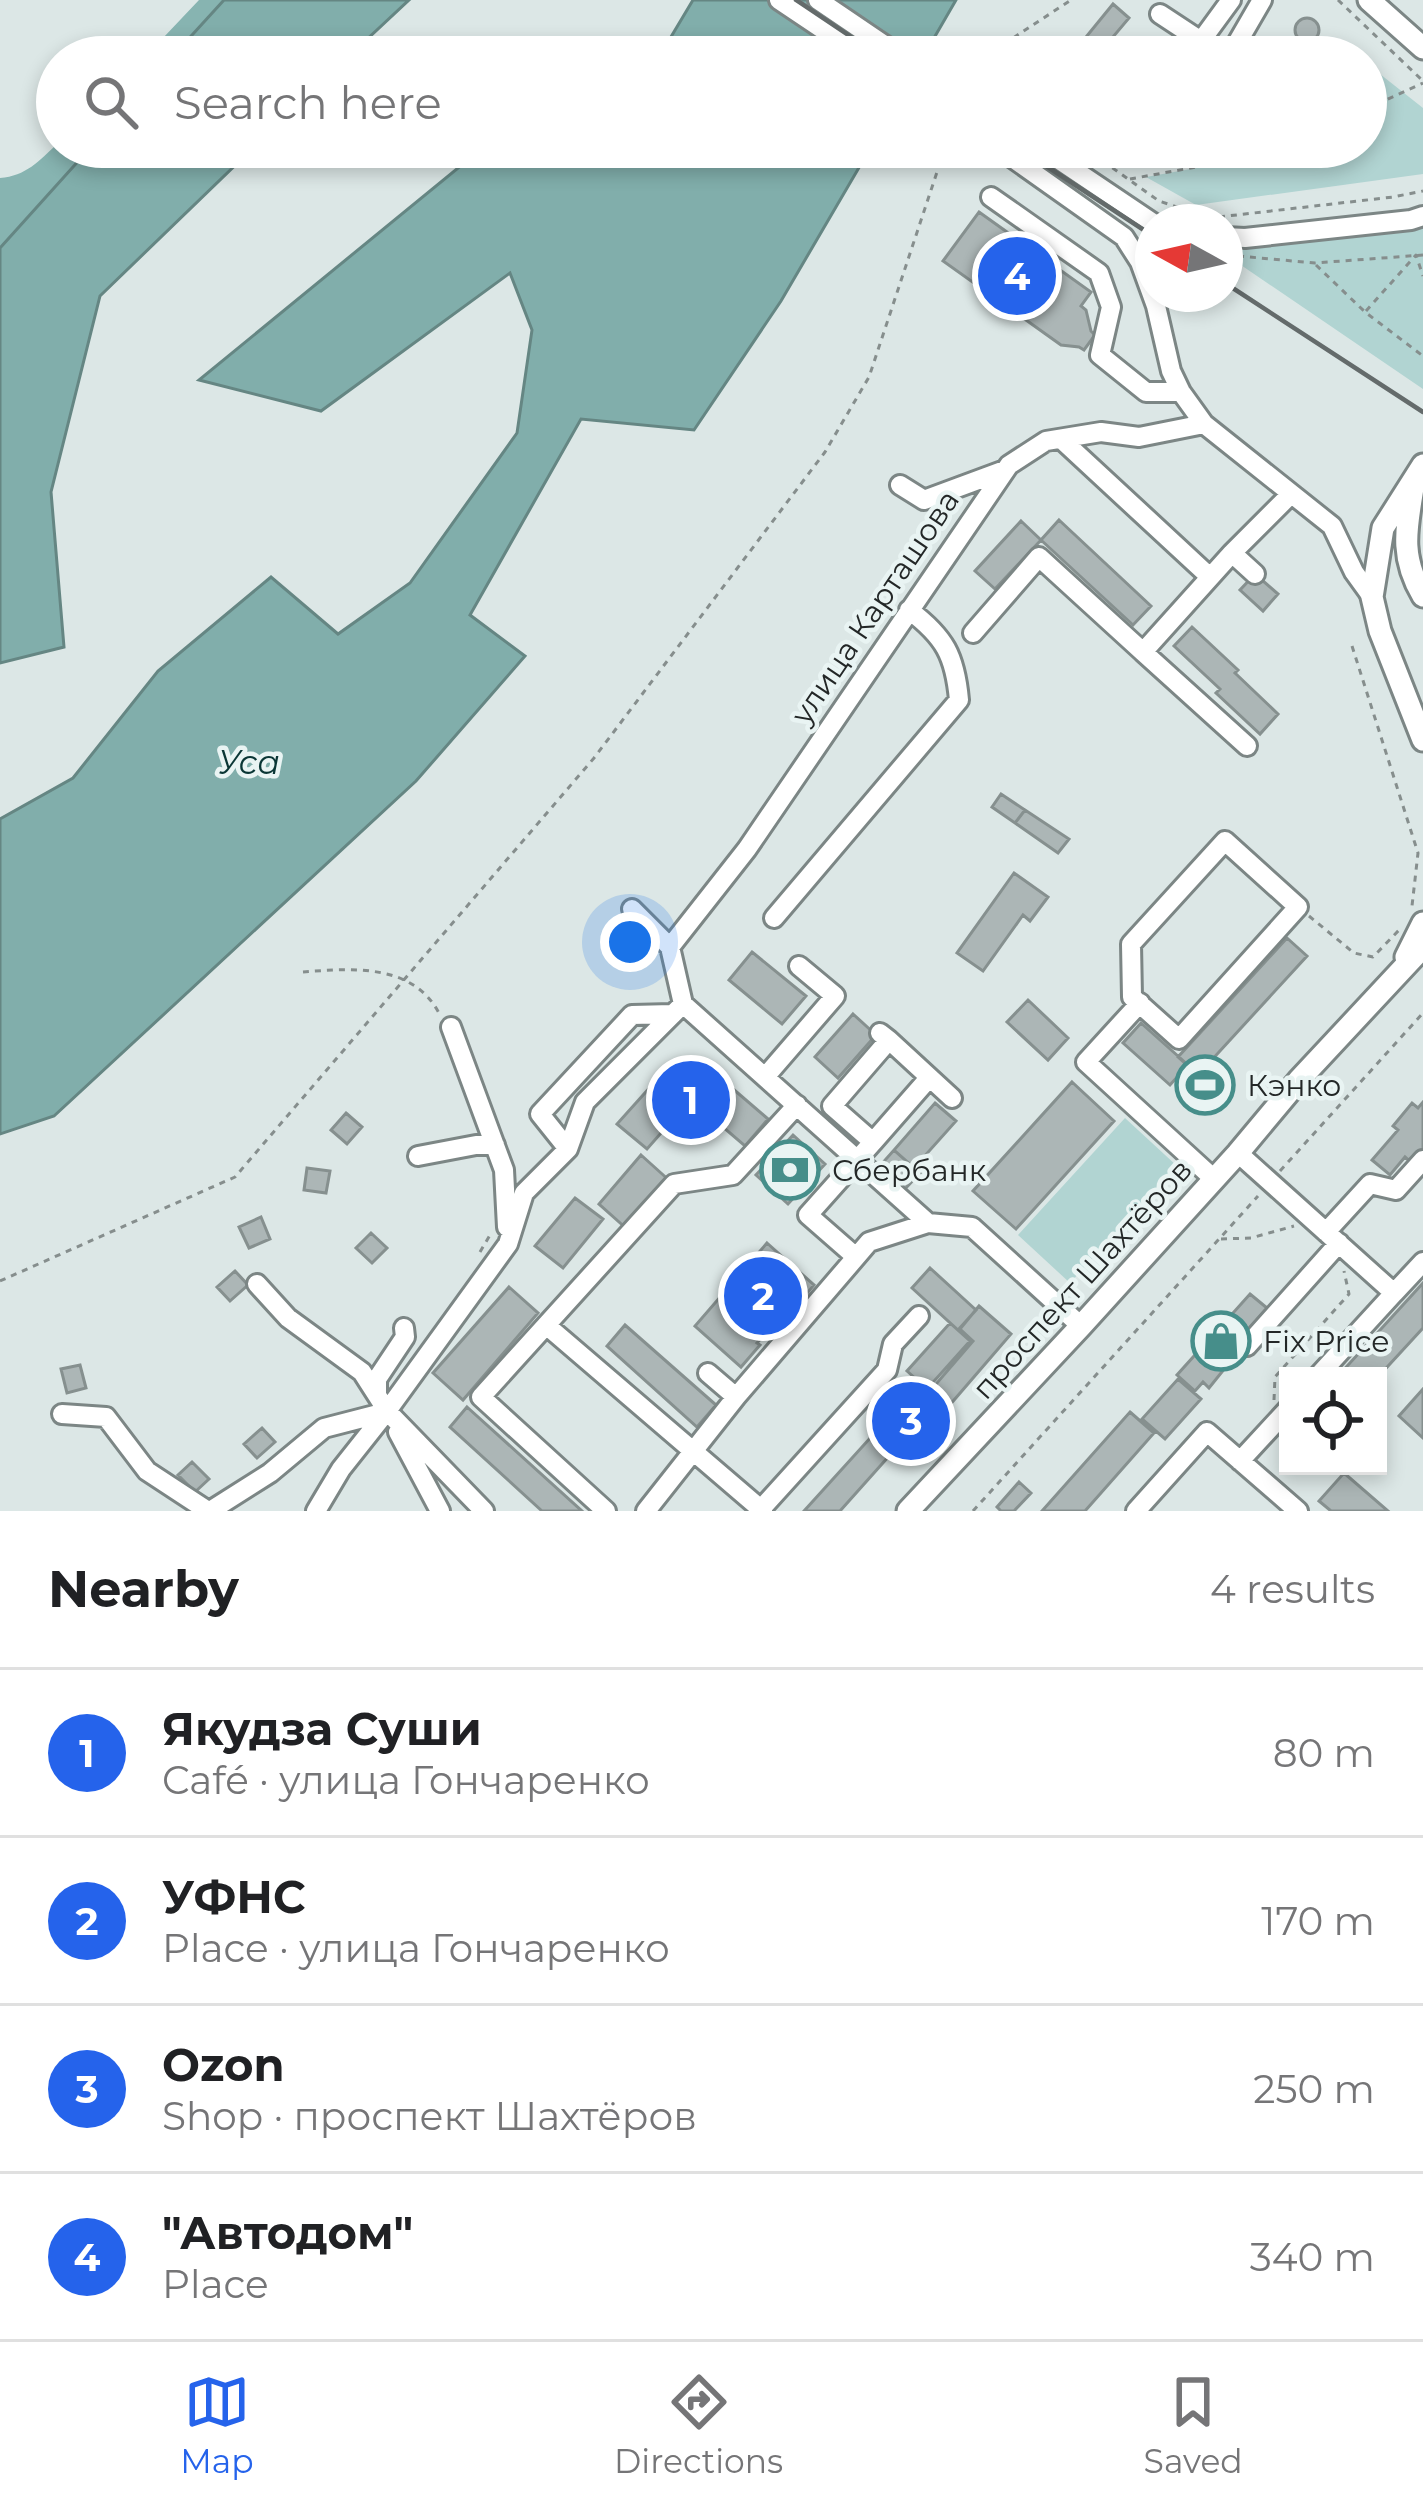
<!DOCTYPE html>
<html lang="en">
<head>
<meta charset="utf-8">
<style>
  :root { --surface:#fff; --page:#f6f6f6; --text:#202124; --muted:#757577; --line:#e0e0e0; --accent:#2563eb }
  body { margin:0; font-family:Montserrat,sans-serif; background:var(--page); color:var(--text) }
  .controls { position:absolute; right:36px; bottom:36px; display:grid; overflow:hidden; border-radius:0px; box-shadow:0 6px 18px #0003 }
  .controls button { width:108px; height:108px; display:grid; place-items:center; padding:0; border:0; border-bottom:3px solid var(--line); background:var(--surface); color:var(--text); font:60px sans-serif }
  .compass { position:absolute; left:1135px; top:204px; width:108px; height:108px; border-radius:50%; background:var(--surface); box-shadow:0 6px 18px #0003; rotate:278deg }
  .you { position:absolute; left:630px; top:942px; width:42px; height:42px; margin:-30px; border:9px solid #fff; border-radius:50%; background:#1a73e8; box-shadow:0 0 0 18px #1a73e833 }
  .badge { display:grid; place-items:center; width:78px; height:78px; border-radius:50%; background:var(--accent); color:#fff; font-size:39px; font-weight:700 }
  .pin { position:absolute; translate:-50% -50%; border:6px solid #fff; box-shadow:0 3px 12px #0006 }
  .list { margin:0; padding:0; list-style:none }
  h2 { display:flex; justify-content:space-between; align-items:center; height:156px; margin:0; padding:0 48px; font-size:51px }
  h2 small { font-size:39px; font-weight:400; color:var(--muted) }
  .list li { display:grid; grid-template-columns:78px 1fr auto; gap:36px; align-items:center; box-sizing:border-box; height:168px; padding:0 48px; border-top:3px solid var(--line) }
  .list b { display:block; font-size:45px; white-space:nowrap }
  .list p { margin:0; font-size:39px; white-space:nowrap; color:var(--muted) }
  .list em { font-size:39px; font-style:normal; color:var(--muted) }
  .icon { flex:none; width:66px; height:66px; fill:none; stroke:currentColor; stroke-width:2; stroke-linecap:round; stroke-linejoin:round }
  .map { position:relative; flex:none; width:1423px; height:1511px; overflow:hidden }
  .search { position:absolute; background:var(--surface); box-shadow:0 6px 18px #0003; left:36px; right:36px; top:36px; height:132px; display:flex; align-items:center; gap:30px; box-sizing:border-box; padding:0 42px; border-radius:66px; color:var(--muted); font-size:45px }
  .sheet { height:828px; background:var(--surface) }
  nav { display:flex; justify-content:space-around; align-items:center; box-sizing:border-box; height:168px; border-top:3px solid var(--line); background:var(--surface); font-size:33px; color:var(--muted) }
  nav a { display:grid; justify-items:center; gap:6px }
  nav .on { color:var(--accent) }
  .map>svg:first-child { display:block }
</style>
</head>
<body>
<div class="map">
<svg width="1423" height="1511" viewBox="0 0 1423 1511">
  <rect width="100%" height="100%" fill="#dce7e6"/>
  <path fill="#b1d4d2" d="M1366,63L1423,108V174L1196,205L1146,177L1213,165L1230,147H1366Z
    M1423,227V389L1235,261L1244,248Z
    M1125,1118L1177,1166L1070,1283L1018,1235Z"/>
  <path fill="#87b4b1" d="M199,0H224L172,57H145Z
    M57,144V147H91L0,248V178C26,176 39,161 57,144Z"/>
  <path fill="#81aeab" stroke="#658683" stroke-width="3" d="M224,0H409L348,57H172Z
    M693,0H956L923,57H659Z
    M91,147H254L100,296L51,492L64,647L0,663V248Z
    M493,147H871L781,301L694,430L581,419L470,615L525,656L416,781L54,1116L0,1134V819L73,778L158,671L271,577L338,634L410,583L517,433L532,330L510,273L321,411L199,380L469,159Z"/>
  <path fill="#acb6b6" stroke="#86908f" stroke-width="3" d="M1113,4L1129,18L1102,50L1086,37Z
    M1295 30a12 12 0 1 1 24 0a12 12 0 1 1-24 0Z
    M979,212L1091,292L1081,306L1086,310L1091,331L1095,335L1084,350L1079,347L1061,345L943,261Z
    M1059,520L1151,606L1133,625L1041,540Z
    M1021,521L1041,540L995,589L975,571Z
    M1255,574L1278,594L1263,611L1240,590Z
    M1192,627L1238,670L1235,673L1278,714L1260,734L1216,693L1220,689L1174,646Z
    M1001,794L1025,810L1015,823L992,807Z
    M1025,810L1069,839L1058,853L1015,823Z
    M1014,873L1048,897L1030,921L1023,915L983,971L957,953Z
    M1287,938L1307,956L1198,1075L1178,1057Z
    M752,952L806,996L782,1024L729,980Z
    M1028,1000L1068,1038L1048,1060L1007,1022Z
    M853,1014L876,1035L838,1078L815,1057Z
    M1141,1023L1188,1065L1170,1085L1123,1043Z
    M662,1074L690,1100L647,1149L617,1124Z
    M718,1076L768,1119L745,1146L695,1103Z
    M1072,1082L1114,1121L1016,1229L973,1191Z
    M1423,1102V1152L1413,1164L1405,1157L1390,1175L1372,1160L1398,1130L1393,1126L1412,1103L1418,1108Z
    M935,1103L956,1121L914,1168L894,1150Z
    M346,1113L362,1127L347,1144L331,1130Z
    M793,1135L825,1164L788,1204L756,1175Z
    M894,1150L920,1173L904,1190L878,1168Z
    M641,1155L671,1182L628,1230L599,1204Z
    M307,1168L330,1171L326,1193L304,1190Z
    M575,1198L603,1219L563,1268L535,1246Z
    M261,1217L270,1239L249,1248L239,1227Z
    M371,1233L387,1248L372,1263L356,1248Z
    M767,1243L814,1285L793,1310L789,1306L757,1343L760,1345L741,1367L695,1326Z
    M930,1268L976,1310L958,1330L912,1288Z
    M235,1271L248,1285L230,1301L217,1287Z
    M1423,1283V1328L1378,1377L1338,1376Z
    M509,1287L538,1313L463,1400L433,1373Z
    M1250,1294L1267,1308L1250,1328L1254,1332L1209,1388L1203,1382L1195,1391L1177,1375L1203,1346L1198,1341L1219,1317L1225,1322Z
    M979,1306L1011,1334L948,1407L930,1391L973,1341L960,1329Z
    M950,1323L970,1341L927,1389L907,1371Z
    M625,1325L716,1405L697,1427L607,1346Z
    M80,1365L86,1388L67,1393L61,1369Z
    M1178,1379L1201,1399L1165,1439L1142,1419Z
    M920,1383L939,1400L840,1511H804Z
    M1423,1389V1438L1399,1416Z
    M467,1407L582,1511H542L450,1427Z
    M1130,1412L1154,1433L1085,1511H1042Z
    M262,1428L275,1442L257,1458L244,1444Z
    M192,1462L209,1479L195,1492L178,1475Z
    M1344,1473L1388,1511H1331L1319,1501Z
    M1019,1482L1031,1493L1014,1511H1001L997,1507Z"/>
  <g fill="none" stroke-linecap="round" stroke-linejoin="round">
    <defs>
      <path id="minor" d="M779,0L864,57
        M818,0L902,57
        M1160,14L1201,41L1231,0
        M1229,57L1262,0
        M997,147L1124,237L1140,262L1156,306L1171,371L1181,392L1204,424L1332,526L1354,572L1372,597
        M1040,147L1153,223
        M991,197L1099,273L1111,307L1100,355L1146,392H1181
        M1225,237L1245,238L1411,220L1423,216
        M1061,439L1210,577
        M900,485L924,500L1005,470
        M1232,553L1255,574
        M973,633L1039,557L1143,652L1232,553L1290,495
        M1143,652L1247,746
        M1225,841L1298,907L1179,1039L1132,997L1131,944Z
        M632,909L670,947L683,1004
        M774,918L959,700C955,656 945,637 909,610
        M670,947L747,849L1009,465L1046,441L1101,432L1139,437L1204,424
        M1140,1003L1086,1062L1214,1179
        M451,1027L504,1170L507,1227
        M889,1040L952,1098
        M765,1077L835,996L799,966
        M873,1142L929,1078
        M568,1149L540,1114L632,1015L672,1014
        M1238,1153L1394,1293L1318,1376
        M418,1156L476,1145H495
        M1326,1232L1370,1184L1396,1190L1423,1160
        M856,1257L808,1215L873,1142L832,1106L889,1040L880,1033
        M257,1284L288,1318L362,1372L387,1411L484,1511
        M1394,1293L1423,1262
        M546,1325L763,1511
        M1247,1346L1339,1243
        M708,1373L736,1397
        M377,1395V1379L405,1337L404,1328
        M62,1414L106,1417L147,1471L208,1511
        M398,1432L440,1511
        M1240,1461L1288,1409
        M761,1509L887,1370L893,1344L919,1316
        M210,1511L270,1473L324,1428L386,1412
        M316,1511L341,1469L387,1411L508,1244L524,1193L568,1149L585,1102L683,1004L928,1223L972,1227L1081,1326
        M606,1511L481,1397L674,1184L733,1175L797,1105
        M646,1511L736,1397L869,1242L928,1223
        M1136,1511L1207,1432L1298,1511"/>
      <path id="major" d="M1369,0L1423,48
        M1423,465L1383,528L1372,597L1380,631L1423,740
        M1413,488C1406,530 1400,557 1423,596
        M1406,957L1423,923
        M908,1511L1081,1326L1238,1153L1299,1080L1423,947"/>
    </defs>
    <use href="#minor" stroke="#7c8685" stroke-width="24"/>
    <use href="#major" stroke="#7c8685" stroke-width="27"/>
    <path stroke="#868e8d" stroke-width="3" stroke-dasharray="6 6" stroke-linecap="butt" d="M1338,0L1423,81
      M1000,57L1010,40L1071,0
      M1366,109L1423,83
      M1083,147L1159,201L1210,218L1393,197L1423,191
      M1130,179L1268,154L1283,147
      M1238,256L1315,263L1423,255
      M1316,265L1365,312L1423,356
      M1366,311L1416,255L1423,276
      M1352,646L1418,853L1412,906
      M1309,916L1354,953L1373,957L1400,929
      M303,972C352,968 414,963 440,1015
      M1280,1171L1423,1013
      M1221,1239L1251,1238L1294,1226
      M480,1252L490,1235
      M0,1281L235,1177L594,758L825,452L869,377L943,154L971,147
      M1274,1400L1275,1377L1349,1294L1344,1271
      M973,1511L1258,1196"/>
    <use href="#minor" stroke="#fff" stroke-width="18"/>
    <use href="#major" stroke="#fff" stroke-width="21"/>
    <path stroke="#646b6b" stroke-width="4.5" d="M796,0L881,57
      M1017,147L1153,236
      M1225,283L1423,412"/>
  </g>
  <defs>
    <symbol id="stadium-ring" viewBox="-11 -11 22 22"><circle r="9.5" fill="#e9f4f3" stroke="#468e8a" stroke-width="1.5"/><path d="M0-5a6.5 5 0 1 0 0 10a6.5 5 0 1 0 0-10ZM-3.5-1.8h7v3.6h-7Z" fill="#468e8a"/></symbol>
    <symbol id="bank-ring" viewBox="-11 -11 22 22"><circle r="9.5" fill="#e9f4f3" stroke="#468e8a" stroke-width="1.5"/><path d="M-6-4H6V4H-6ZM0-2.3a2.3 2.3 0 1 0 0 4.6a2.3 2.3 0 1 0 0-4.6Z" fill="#468e8a"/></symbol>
    <symbol id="shop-ring" viewBox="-11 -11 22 22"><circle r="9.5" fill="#e9f4f3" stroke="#468e8a" stroke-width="1.5"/><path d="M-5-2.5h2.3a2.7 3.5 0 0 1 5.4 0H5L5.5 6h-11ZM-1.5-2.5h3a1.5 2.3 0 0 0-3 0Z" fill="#468e8a"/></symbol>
  </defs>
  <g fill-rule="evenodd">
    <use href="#stadium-ring" x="1172" y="1052" width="66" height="66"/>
    <use href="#bank-ring" x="757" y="1137" width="66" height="66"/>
    <use href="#shop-ring" x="1188" y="1308" width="66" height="66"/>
  </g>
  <g text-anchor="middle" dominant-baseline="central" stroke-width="9" stroke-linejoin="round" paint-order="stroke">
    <g font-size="30" fill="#232727" stroke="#e9f4f3">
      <text transform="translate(875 607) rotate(-56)">улица Карташова</text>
      <text transform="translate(1082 1279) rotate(-48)">проспект Шахтёров</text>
    </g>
    <g font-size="30" fill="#232727" stroke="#e9f4f3" text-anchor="start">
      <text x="1247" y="1085">Кэнко</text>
      <text x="832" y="1170">Сбербанк</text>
      <text x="1263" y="1341">Fix Price</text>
    </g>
    <g font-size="33" font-style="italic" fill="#0a3635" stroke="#e9f4f3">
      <text x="249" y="762">Уса</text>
    </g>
  </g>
</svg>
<div class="controls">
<button><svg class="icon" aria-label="locate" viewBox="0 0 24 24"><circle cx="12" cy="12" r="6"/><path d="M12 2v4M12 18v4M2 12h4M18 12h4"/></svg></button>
</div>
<svg class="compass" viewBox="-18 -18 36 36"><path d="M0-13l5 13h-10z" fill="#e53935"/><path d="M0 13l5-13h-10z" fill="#757577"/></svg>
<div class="you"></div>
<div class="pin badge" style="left:691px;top:1100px">1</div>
<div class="pin badge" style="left:763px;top:1296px">2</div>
<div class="pin badge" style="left:911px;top:1421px">3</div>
<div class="pin badge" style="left:1017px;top:276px">4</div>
<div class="search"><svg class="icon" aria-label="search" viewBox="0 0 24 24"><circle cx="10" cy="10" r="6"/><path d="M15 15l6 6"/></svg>Search here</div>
</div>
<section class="sheet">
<h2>Nearby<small>4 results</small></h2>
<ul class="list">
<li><span class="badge">1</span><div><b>Якудза Суши</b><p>Café · улица Гончаренко</p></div><em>80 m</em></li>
<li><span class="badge">2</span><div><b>УФНС</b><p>Place · улица Гончаренко</p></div><em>170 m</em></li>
<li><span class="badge">3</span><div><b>Ozon</b><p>Shop · проспект Шахтёров</p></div><em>250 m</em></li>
<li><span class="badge">4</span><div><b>&quot;Автодом&quot;</b><p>Place</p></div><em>340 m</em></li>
</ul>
</section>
<nav>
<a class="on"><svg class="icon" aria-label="map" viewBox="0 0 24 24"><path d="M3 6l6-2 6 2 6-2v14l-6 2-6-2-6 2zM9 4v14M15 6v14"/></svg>Map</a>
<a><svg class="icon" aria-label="directions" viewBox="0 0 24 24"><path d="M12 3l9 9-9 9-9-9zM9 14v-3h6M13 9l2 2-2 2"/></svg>Directions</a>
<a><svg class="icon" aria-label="saved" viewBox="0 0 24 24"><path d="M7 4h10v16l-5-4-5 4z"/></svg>Saved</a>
</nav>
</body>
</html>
